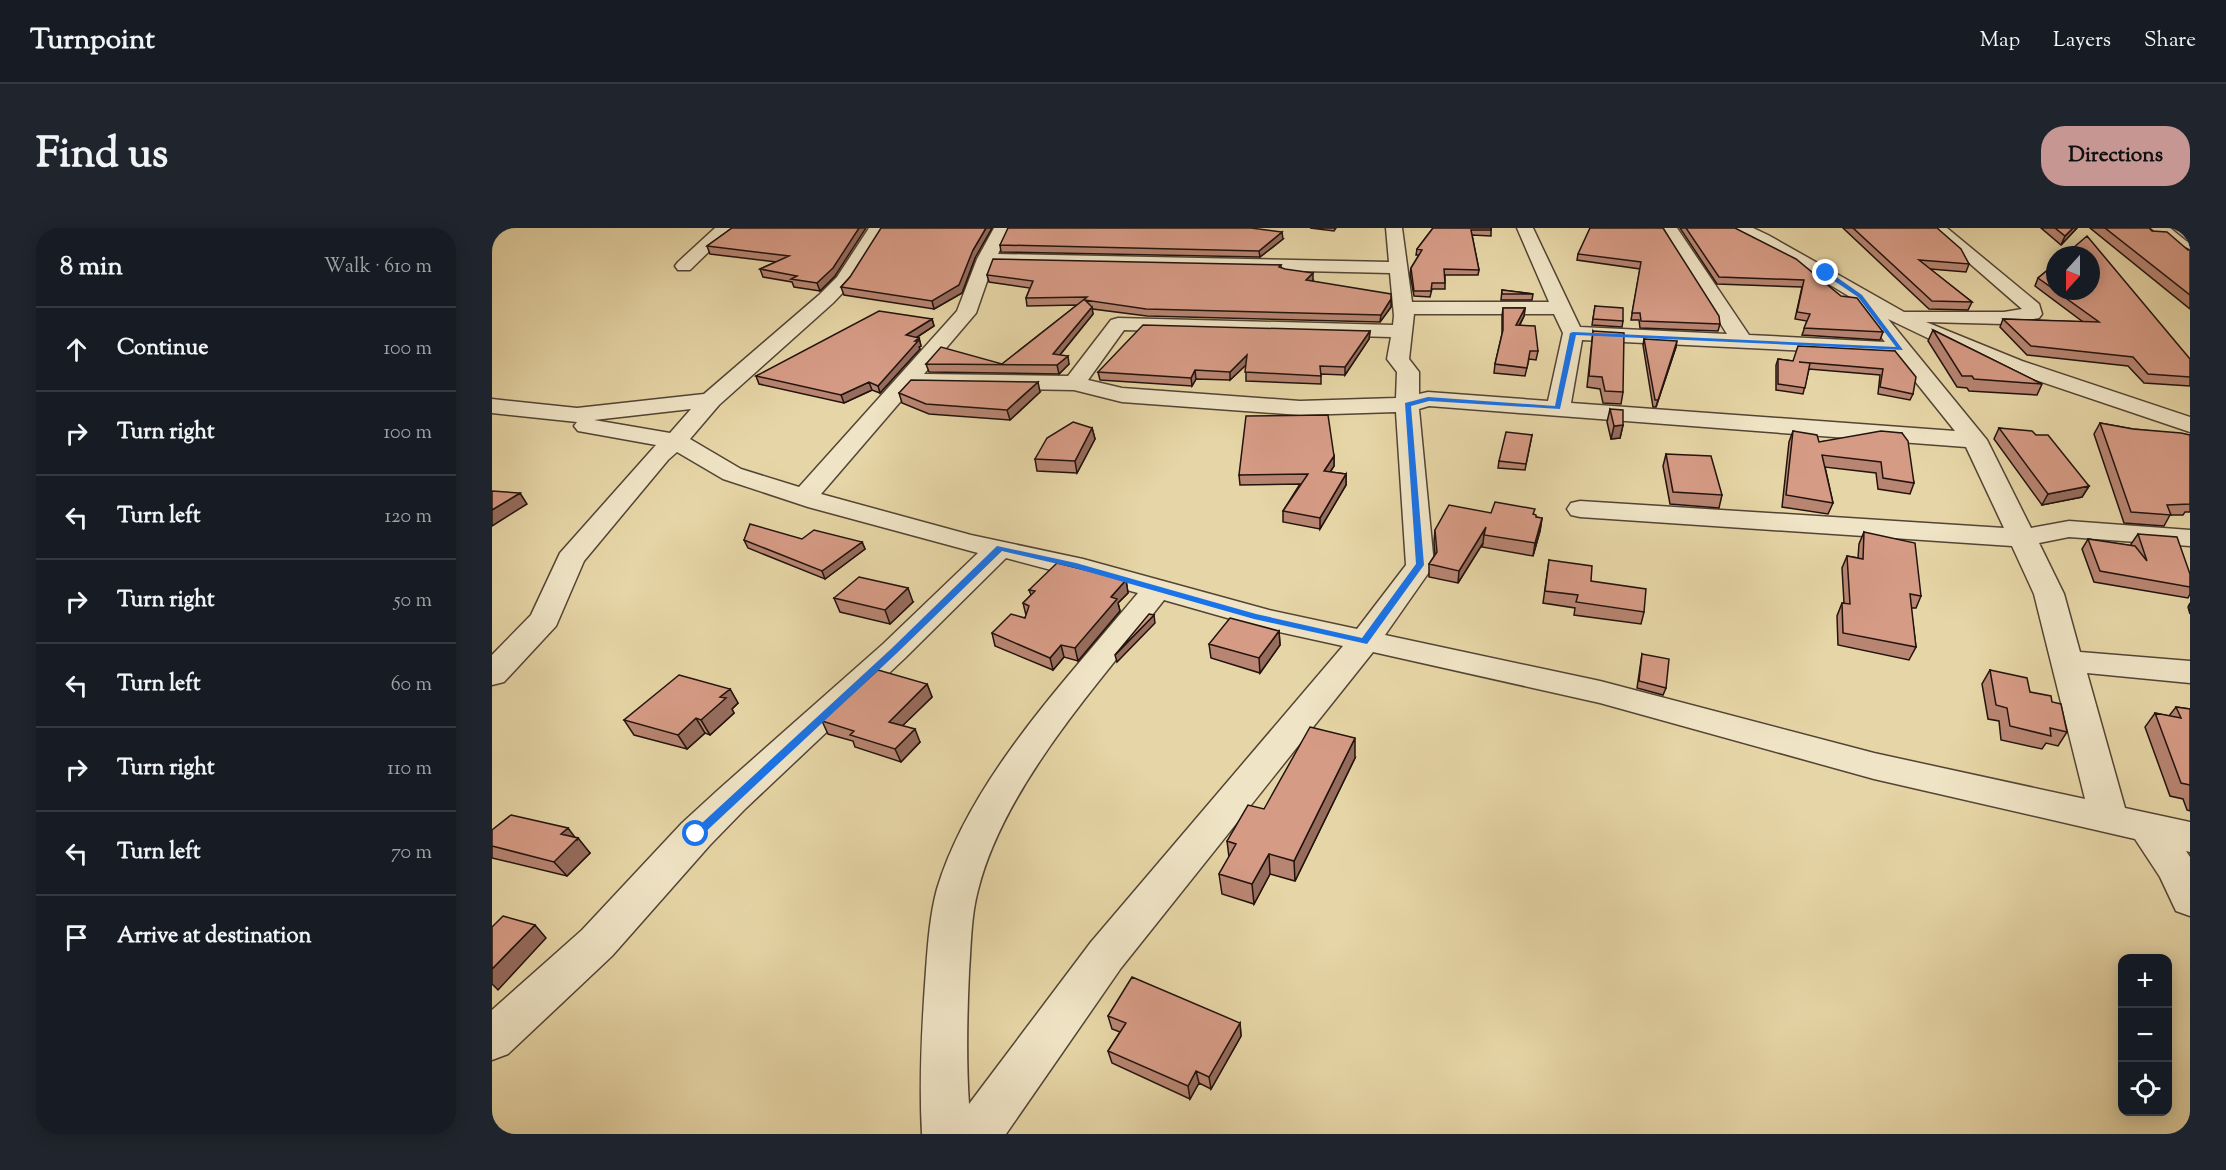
<!DOCTYPE html>
<html lang="en">
<head>
<meta charset="utf-8">
<style>
  :root { --surface:#171b24; --page:#20242c; --text:#f1f3f6; --muted:#9ea1a6; --line:#363941; --accent:#c59692 }
  body { margin:0; font-family:"Sorts Mill Goudy",serif; background:var(--page); color:var(--text) }
  .controls { position:absolute; right:18px; bottom:18px; display:grid; overflow:hidden; border-radius:12px; box-shadow:0 3px 15px #0003 }
  .controls button { width:54px; height:54px; display:grid; place-items:center; padding:0; border:0; border-bottom:2px solid var(--line); background:var(--surface); color:var(--text); font:30px sans-serif }
  .compass { position:absolute; left:1554px; top:18px; width:54px; height:54px; border-radius:50%; background:var(--surface); box-shadow:0 3px 15px #0003; rotate:201deg }
  .stop { position:absolute; width:18px; height:18px; margin:-14px; border:4px solid #1a73e8; border-radius:50%; background:#fff }
  .stop.end { background:#1a73e8; border-color:#fff; box-shadow:0 2px 6px #0008 }
  .list { margin:0; padding:0; list-style:none }
  h2 { display:flex; justify-content:space-between; align-items:center; height:78px; margin:0; padding:0 24px; font-size:26px }
  h2 small { font-size:20px; font-weight:400; color:var(--muted) }
  .list li { display:grid; grid-template-columns:39px 1fr auto; gap:18px; align-items:center; box-sizing:border-box; height:84px; padding:0 24px; border-top:2px solid var(--line) }
  .list b { display:block; font-size:22px; white-space:nowrap }
  .list em { font-size:20px; font-style:normal; color:var(--muted) }
  .icon { flex:none; width:33px; height:33px; fill:none; stroke:currentColor; stroke-width:2; stroke-linecap:round; stroke-linejoin:round }
  .map { position:relative; flex:none; width:1698px; height:906px; overflow:hidden; border-radius:24px }
  header { display:flex; align-items:center; gap:36px; box-sizing:border-box; height:84px; padding:0 30px; background:var(--surface); border-bottom:2px solid var(--line) }
  header strong { font-size:28px }
  nav { display:flex; gap:33px; margin-inline-start:auto; font-size:21px }
  .intro { display:flex; align-items:center; justify-content:space-between; box-sizing:border-box; height:144px; padding:0 36px }
  h1 { margin:0; font-size:42px }
  .button { padding:15px 27px; border-radius:24px; background:var(--accent); color:#111; font-size:21px; font-weight:700 }
  main { display:flex; gap:36px; padding:0 36px }
  aside { flex:1; background:var(--surface); border-radius:24px; box-shadow:0 3px 15px #0003 }
  .map>svg:first-child { display:block }
</style>
</head>
<body>
<header>
<strong>Turnpoint</strong>
<nav><a>Map</a><a>Layers</a><a>Share</a></nav>
</header>
<div class="intro"><h1>Find us</h1><a class="button">Directions</a></div>
<main>
<aside>
<h2>8 min<small>Walk · 610 m</small></h2>
<ul class="list">
<li><svg class="icon" aria-label="ahead" viewBox="0 0 24 24"><path d="M12 20V5M6 11l6-6 6 6"/></svg><div><b>Continue</b></div><em>100 m</em></li>
<li><svg class="icon" aria-label="right" viewBox="0 0 24 24"><path d="M7 20v-9h11M14 6l5 5-5 5"/></svg><div><b>Turn right</b></div><em>100 m</em></li>
<li><svg class="icon" aria-label="left" viewBox="0 0 24 24"><path d="M17 20v-9H6M10 6l-5 5 5 5"/></svg><div><b>Turn left</b></div><em>120 m</em></li>
<li><svg class="icon" aria-label="right" viewBox="0 0 24 24"><path d="M7 20v-9h11M14 6l5 5-5 5"/></svg><div><b>Turn right</b></div><em>50 m</em></li>
<li><svg class="icon" aria-label="left" viewBox="0 0 24 24"><path d="M17 20v-9H6M10 6l-5 5 5 5"/></svg><div><b>Turn left</b></div><em>60 m</em></li>
<li><svg class="icon" aria-label="right" viewBox="0 0 24 24"><path d="M7 20v-9h11M14 6l5 5-5 5"/></svg><div><b>Turn right</b></div><em>110 m</em></li>
<li><svg class="icon" aria-label="left" viewBox="0 0 24 24"><path d="M17 20v-9H6M10 6l-5 5 5 5"/></svg><div><b>Turn left</b></div><em>70 m</em></li>
<li><svg class="icon" aria-label="arrive" viewBox="0 0 24 24"><path d="M6 21V4h12l-3 4 3 4H6"/></svg><div><b>Arrive at destination</b></div></li>
</ul>
</aside>
<div class="map">
<svg width="1698" height="906" viewBox="0 0 1698 906">
  <rect width="100%" height="100%" fill="#e6d5a6"/>
  <filter id="stains"><feTurbulence type="fractalNoise" baseFrequency=".00333" numOctaves="4"/><feColorMatrix values="0 0 0 0 .2 0 0 0 0 .09 0 0 0 0 .02 0 0 0 .5 -.17"/></filter>
  <radialGradient id="worn" r=".72"><stop offset=".6" stop-color="#630" stop-opacity="0"/><stop offset="1" stop-color="#630" stop-opacity=".3"/></radialGradient>
  <g fill="none" stroke-linecap="round" stroke-linejoin="round">
    <defs>
      <path id="minor" d="M223,0H241L198,42H186L183,38L186,34Z
        M377,0H393L359,56L341,75L227,177L198,211L249,241L307,259L465,83L485,31L502,0H518L506,26L897,34L894,0H910L920,74H1057L1025,0H1041L1088,99L1235,106L1169,0H1185L1257,107L1393,114L1360,70L1285,25L1241,4L1239,0H1261L1276,7L1412,84H1512L1530,81L1437,0H1455L1547,76L1550,86L1547,90L1512,96L1434,94L1530,133L1698,189V204L1514,142L1446,115L1396,91L1495,212L1539,300L1577,293L1698,302V318L1577,309L1547,315L1572,366L1588,424L1698,433V455L1595,445L1633,580L1698,594V624L1694,623L1698,629V688L1684,683L1668,649L1643,611L1382,551L1108,475L881,424L629,740L514,906H430C427,851 430,797 434,742C436,715 438,687 445,661C478,551 575,451 646,365L514,330L413,430L252,582L218,617L120,728L16,826L0,832V782L90,702L190,595L226,562L391,416L486,325L316,279L231,251L185,224L176,232L92,333L64,398L12,454L0,457V427L39,387L68,325L164,217L86,203L82,198L85,194L0,185V171L85,180L212,166L327,67L345,49ZM501,36L898,45L902,88L901,97L626,90L619,92L576,148L432,146L484,85ZM922,86H1062L1071,105L1056,173L936,164L927,166V144L917,131ZM632,102L899,109L895,131L905,144L904,170L808,173L630,160L596,152ZM1090,112L1402,127L1463,203L1079,175ZM421,159L582,162L630,174L808,187L904,184L914,337L865,401L777,382L591,331L479,307L329,266ZM937,178L1474,219L1512,300L1088,273L1079,275L1075,281L1079,287L1088,289L1520,318L1542,366L1593,571L1382,525L1108,453L893,407L942,337L927,181ZM199,181L178,205L102,192ZM672,372L774,401L851,418L599,714L477,876C474,832 475,788 477,744C479,716 479,688 486,662C512,558 607,455 672,372Z
        M1659,0H1678L1698,16V29L1692,28Z"/>
    </defs>
    <use href="#minor" stroke="#534434" stroke-width="3"/>
    <use href="#minor" fill="#efe4c5" fill-rule="evenodd"/>
  </g>
  <path fill="#b88572" stroke="#22130e" stroke-width="1.5" d="M240,0L343,48L328,63L302,59L300,54L271,49L268,41L284,34L218,26L215,18Z
    M818,0H844L842,3Z
    M941,0H999V8L980,7L987,42L986,47H953V61H940L938,69L922,68L918,46L919,40L927,27H924L925,21Z
    M1171,0L1228,96L1226,103L1148,100L1147,92H1139L1148,41L1085,32L1086,26Z
    M1188,0H1243L1391,104L1388,112L1310,107L1315,93L1303,91L1310,59L1225,56Z
    M1351,0H1445L1477,36L1474,44L1438,41L1480,74L1476,82L1437,81Z
    M1549,0H1585L1569,17Z
    M1598,0H1657L1660,3L1698,22V81Z
    M791,11L768,29L509,24L508,17Z
    M483,30L470,65L442,81L352,67L349,59L358,49Z
    M1563,36V63H1599L1698,131V158L1652,155L1636,138L1535,127L1508,99L1511,91L1591,94L1543,58L1546,50Z
    M789,37V40L821,52L820,53L899,71V79L888,94L655,88L600,81L601,86L568,127L577,136L567,146L437,144L434,136H510L585,77L535,78L534,70L538,60L497,54L495,47Z
    M1010,62L1041,66L1040,72H1009Z
    M1103,78L1131,93L1130,99L1100,97Z
    M1011,80H1033L1032,88L1028,97L1046,123L1044,132L1037,131L1033,148L1002,145L1003,136L1010,106V88Z
    M440,91L442,98L424,110H427L429,118L427,119L428,121L388,165L380,162L352,175L267,156L264,148Z
    M1441,102L1550,156L1545,167L1477,163L1475,160L1465,159L1436,113Z
    M878,103L877,111L853,147L829,146V156L754,153V137L738,152L704,151L700,158L608,152L606,144Z
    M1101,103L1131,164L1129,176L1111,175L1108,161L1095,159Z
    M1152,111L1184,119L1164,179H1161L1151,117Z
    M1403,123L1421,166L1418,172L1386,166L1388,147L1317,141L1311,166L1284,162V137L1286,131L1301,133Z
    M548,164L518,192L437,186L410,175L407,165Z
    M1118,181L1131,197L1128,210L1119,211L1115,194Z
    M1608,195L1641,201L1698,207V284H1693L1691,287H1678L1672,298L1632,295L1602,206Z
    M600,200L603,211L585,245L545,243L543,231Z
    M1507,200L1544,207L1597,258L1590,269L1550,277L1502,211Z
    M1301,203L1327,214L1410,205L1422,255L1418,266L1386,261L1384,245L1333,239L1341,275L1336,286L1290,279L1297,214Z
    M1040,207L1033,242L1006,240L1007,233Z
    M1174,226L1230,267L1227,280L1178,276L1171,238Z
    M842,228V238L838,244L854,246V257L828,301L791,294V283L808,256L748,257L747,247Z
    M999,285L1042,286L1044,289L1050,290L1048,303L1041,328L990,319L991,315L966,355L937,349V336L943,327L942,314L943,302Z
    M1372,304L1429,368L1424,380H1419L1424,419L1417,432L1346,417L1345,388L1350,375H1352L1350,340L1355,328L1366,330L1367,316Z
    M1646,306L1698,359V366L1696,370L1602,354L1590,321L1596,311L1640,318L1639,316Z
    M310,311L370,314L373,321L333,351L256,320L252,312Z
    M1057,332L1099,353L1152,384L1149,396L1082,387L1083,380L1051,375Z
    M634,352L636,365L626,375L628,383L586,433L572,429L561,442L503,418L500,405L533,390L534,387L531,375L539,367L537,362Z
    M342,370L421,374L398,396L348,384Z
    M1698,375V386L1696,379Z
    M787,403L788,417L768,445L719,430L717,416Z
    M1150,426L1174,460L1171,467L1145,460Z
    M1498,442L1538,464L1560,474L1575,504L1566,518L1554,515L1550,521L1509,512L1507,493L1496,491L1490,456Z
    M435,456L440,469L410,498L428,514L409,534L363,519L361,513L336,506L330,493Z
    M238,461L246,475L240,481L242,485L218,507L213,505L195,521L142,507L132,492Z
    M1684,479L1698,481V583L1695,582L1691,571L1678,568L1653,499L1663,485L1677,488Z
    M863,530L803,653L778,646L762,676L730,666L727,646L737,629L735,613L772,581Z
    M0,602L83,610L98,625L75,648L0,630Z
    M616,788L748,795L749,808L719,861L707,855L698,871L620,835L616,823L628,804L620,801Z"/>
  <path fill="#966c5d" stroke="#22130e" stroke-width="1.5" d="M367,0H374L343,48L328,63L325,55Z
    M494,0H500L483,30L470,65L442,81L440,73L481,22Z
    M1581,0H1585L1569,17L1573,8Z
    M790,4L791,11L768,29L767,23Z
    M821,45V52L814,59V52Z
    M899,71V79L888,94L889,87Z
    M600,79L601,86L562,134L561,126Z
    M1033,80L1032,88L1023,105L1024,97Z
    M440,91L442,98L416,115L414,107Z
    M878,103L877,111L853,147V139Z
    M427,110L429,118L427,119L428,121L388,165L386,158L423,113Z
    M1185,113L1184,119L1164,179L1166,172Z
    M755,127V136L738,152V144Z
    M576,128L577,136L567,146L565,137Z
    M703,142L704,151L700,158L699,150Z
    M377,154L380,162L352,175L349,167Z
    M546,154L548,164L518,192L515,182Z
    M1131,197L1128,210L1119,211L1122,198Z
    M600,200L603,211L585,245L583,233Z
    M842,228V238L832,253V243Z
    M854,246V257L828,301V290Z
    M1597,258L1590,269L1550,277L1556,266Z
    M28,265L35,276L0,298V282Z
    M1050,290L1048,303L1041,328L1043,315Z
    M994,299L992,307L991,315L966,355L967,343Z
    M370,314L373,321L333,351L330,343Z
    M634,352L636,365L626,375L628,383L586,433L583,420L619,369Z
    M416,360L421,374L398,396L393,382Z
    M662,387L663,395L625,434L623,427Z
    M787,403L788,417L768,445L767,430Z
    M569,417L572,429L561,442L558,430Z
    M435,456L440,469L402,506L397,494Z
    M238,461L246,475L240,481L242,485L218,507L209,492L228,469Z
    M204,490L213,505L195,521L186,507Z
    M423,501L428,514L409,534L403,521Z
    M863,510V530L803,653L802,633Z
    M76,600L85,612L86,610L98,625L75,648L62,634L69,606Z
    M777,626L778,646L762,676L760,656Z
    M43,697L54,710L6,762L0,756V741Z
    M748,795L749,808L719,861L717,849Z
    M704,843L707,855L698,871L696,858Z"/>
  <path fill="#d69b85" stroke="#22130e" stroke-width="1.5" d="M240,0H367L341,40L325,55L299,51L305,48L268,41L297,28L215,18Z
    M389,0H494L481,22L467,57L440,73L349,59L358,49Z
    M516,0H759L790,4L767,23L508,17Z
    M941,0H999V2H979L987,42L952,41L953,55H940L939,63H922L919,40L930,22L925,21Z
    M1098,0H1171L1227,88L1228,96L1149,93L1148,85H1140L1149,34L1086,26Z
    M1194,0H1243L1304,31L1349,68L1365,70L1391,104L1312,100L1318,86L1305,84L1312,52L1227,49Z
    M1361,0H1445L1469,21L1477,36L1427,32L1480,74L1440,73Z
    M1563,0H1581L1573,8Z
    M1613,0H1657L1660,3L1675,4L1696,22H1698V67Z
    M1595,8L1698,131V149L1656,146L1641,129L1539,118L1511,91L1607,94L1564,63H1599V27H1573Z
    M501,31L789,37L787,39L793,41L821,45L814,52L899,66V71L889,87L654,81L593,72L600,79L561,126L576,128L565,137L434,136L449,119L510,136L595,69L534,70L541,53L495,47Z
    M1563,36V62L1546,50Z
    M1010,62L1041,66H1010Z
    M1103,78L1131,80V93L1101,91Z
    M1011,80H1033L1024,97L1043,98L1046,123H1038L1035,140L1003,136L1011,102Z
    M387,83L440,91L414,107L427,110L423,113H426L386,158L377,154L349,167L264,148Z
    M651,97L878,103L853,139L828,138L829,148L753,144L755,127L738,144L703,142L699,150L606,144Z
    M1441,102L1550,156L1482,151L1480,148H1470Z
    M1101,103L1132,105L1131,164L1113,163L1110,149L1097,148Z
    M1152,111L1185,113L1166,172H1163Z
    M1306,118L1403,123L1424,149L1421,166L1388,159L1391,141L1307,134L1318,135L1313,160L1286,156V131L1301,133Z
    M419,152L546,154L515,182L434,176L407,165Z
    M1118,181L1131,182V197L1122,198Z
    M836,187L842,228L832,243L854,246L828,290L791,283L816,246L747,247L754,188Z
    M581,194L600,200L583,233L543,231L555,210Z
    M1608,195L1641,201L1689,205L1698,207V276L1675,277L1679,287L1639,284Z
    M1507,200L1540,203L1544,207H1556L1597,258L1556,266Z
    M1301,203L1325,207L1327,214L1389,203L1410,205L1416,213L1422,255L1391,250L1389,234L1330,227L1341,275L1294,267Z
    M1014,204L1040,207L1034,236L1007,233Z
    M1174,226L1219,228L1230,267L1181,264Z
    M0,263L28,265L0,282Z
    M1003,274L1043,281L1041,286L1044,287V289L1050,290L1043,315L992,307L994,299L967,343L937,336L945,324L943,302L957,277L999,285Z
    M258,296L310,311L322,302L370,314L330,343L252,312Z
    M1372,304L1423,315L1429,368L1418,366L1424,419L1351,405L1350,375L1358,376L1355,328L1371,331Z
    M1646,306L1685,309L1698,346V359L1608,343L1596,311L1643,318L1655,333Z
    M1057,332L1100,338L1099,353L1154,361L1152,384L1084,374L1086,367L1053,363Z
    M565,335L634,352L619,369L625,371L583,420L569,417L558,430L500,405L519,386L533,390L537,378L531,375L543,363L537,362Z
    M367,349L416,360L393,382L342,370Z
    M657,386L662,387L623,427Z
    M738,390L787,403L767,430L717,416Z
    M1150,426L1177,431L1174,460L1147,453Z
    M386,442L435,456L397,494L423,501L403,521L358,507L362,503L330,493Z
    M1498,442L1535,450L1538,464L1559,468L1560,474L1569,476L1575,504L1558,500L1559,508L1518,498L1515,480L1504,477Z
    M187,447L238,461L228,469L234,470L209,492L204,490L186,507L132,492Z
    M1684,479L1698,481V557L1689,555L1663,485L1689,490Z
    M818,499L863,510L802,633L777,626L760,656L727,646L744,616L735,613L756,577L772,581Z
    M19,587L76,600L69,606L86,610L62,634L0,618V602Z
    M11,688L43,697L0,741V699Z
    M640,749L748,795L717,849L704,843L696,858L616,823L634,795L616,788Z"/>
  <path fill="#1a73e8" d="M1332,43H1336L1370,67L1411,122L1084,107L1068,181L937,173L919,178L932,337L875,416L762,391L579,339L510,323L405,425L208,609L204,610L198,606L399,421L505,318L584,335L764,386L870,410L924,336L913,175L936,169L1063,178L1078,105L1081,104L1404,119L1366,69L1332,46Z"/>
  <rect width="100%" height="100%" filter="url(#stains)"/>
  <rect width="100%" height="100%" fill="url(#worn)"/>
</svg>
<div class="controls">
<button>+</button>
<button>−</button>
<button><svg class="icon" aria-label="locate" viewBox="0 0 24 24"><circle cx="12" cy="12" r="6"/><path d="M12 2v4M12 18v4M2 12h4M18 12h4"/></svg></button>
</div>
<svg class="compass" viewBox="-18 -18 36 36"><path d="M0-13l5 13h-10z" fill="#e53935"/><path d="M0 13l5-13h-10z" fill="#9ea1a6"/></svg>
<div class="stop" style="left:204px;top:606px"></div>
<div class="stop end" style="left:1334px;top:45px"></div>
</div>
</main>
</body>
</html>
